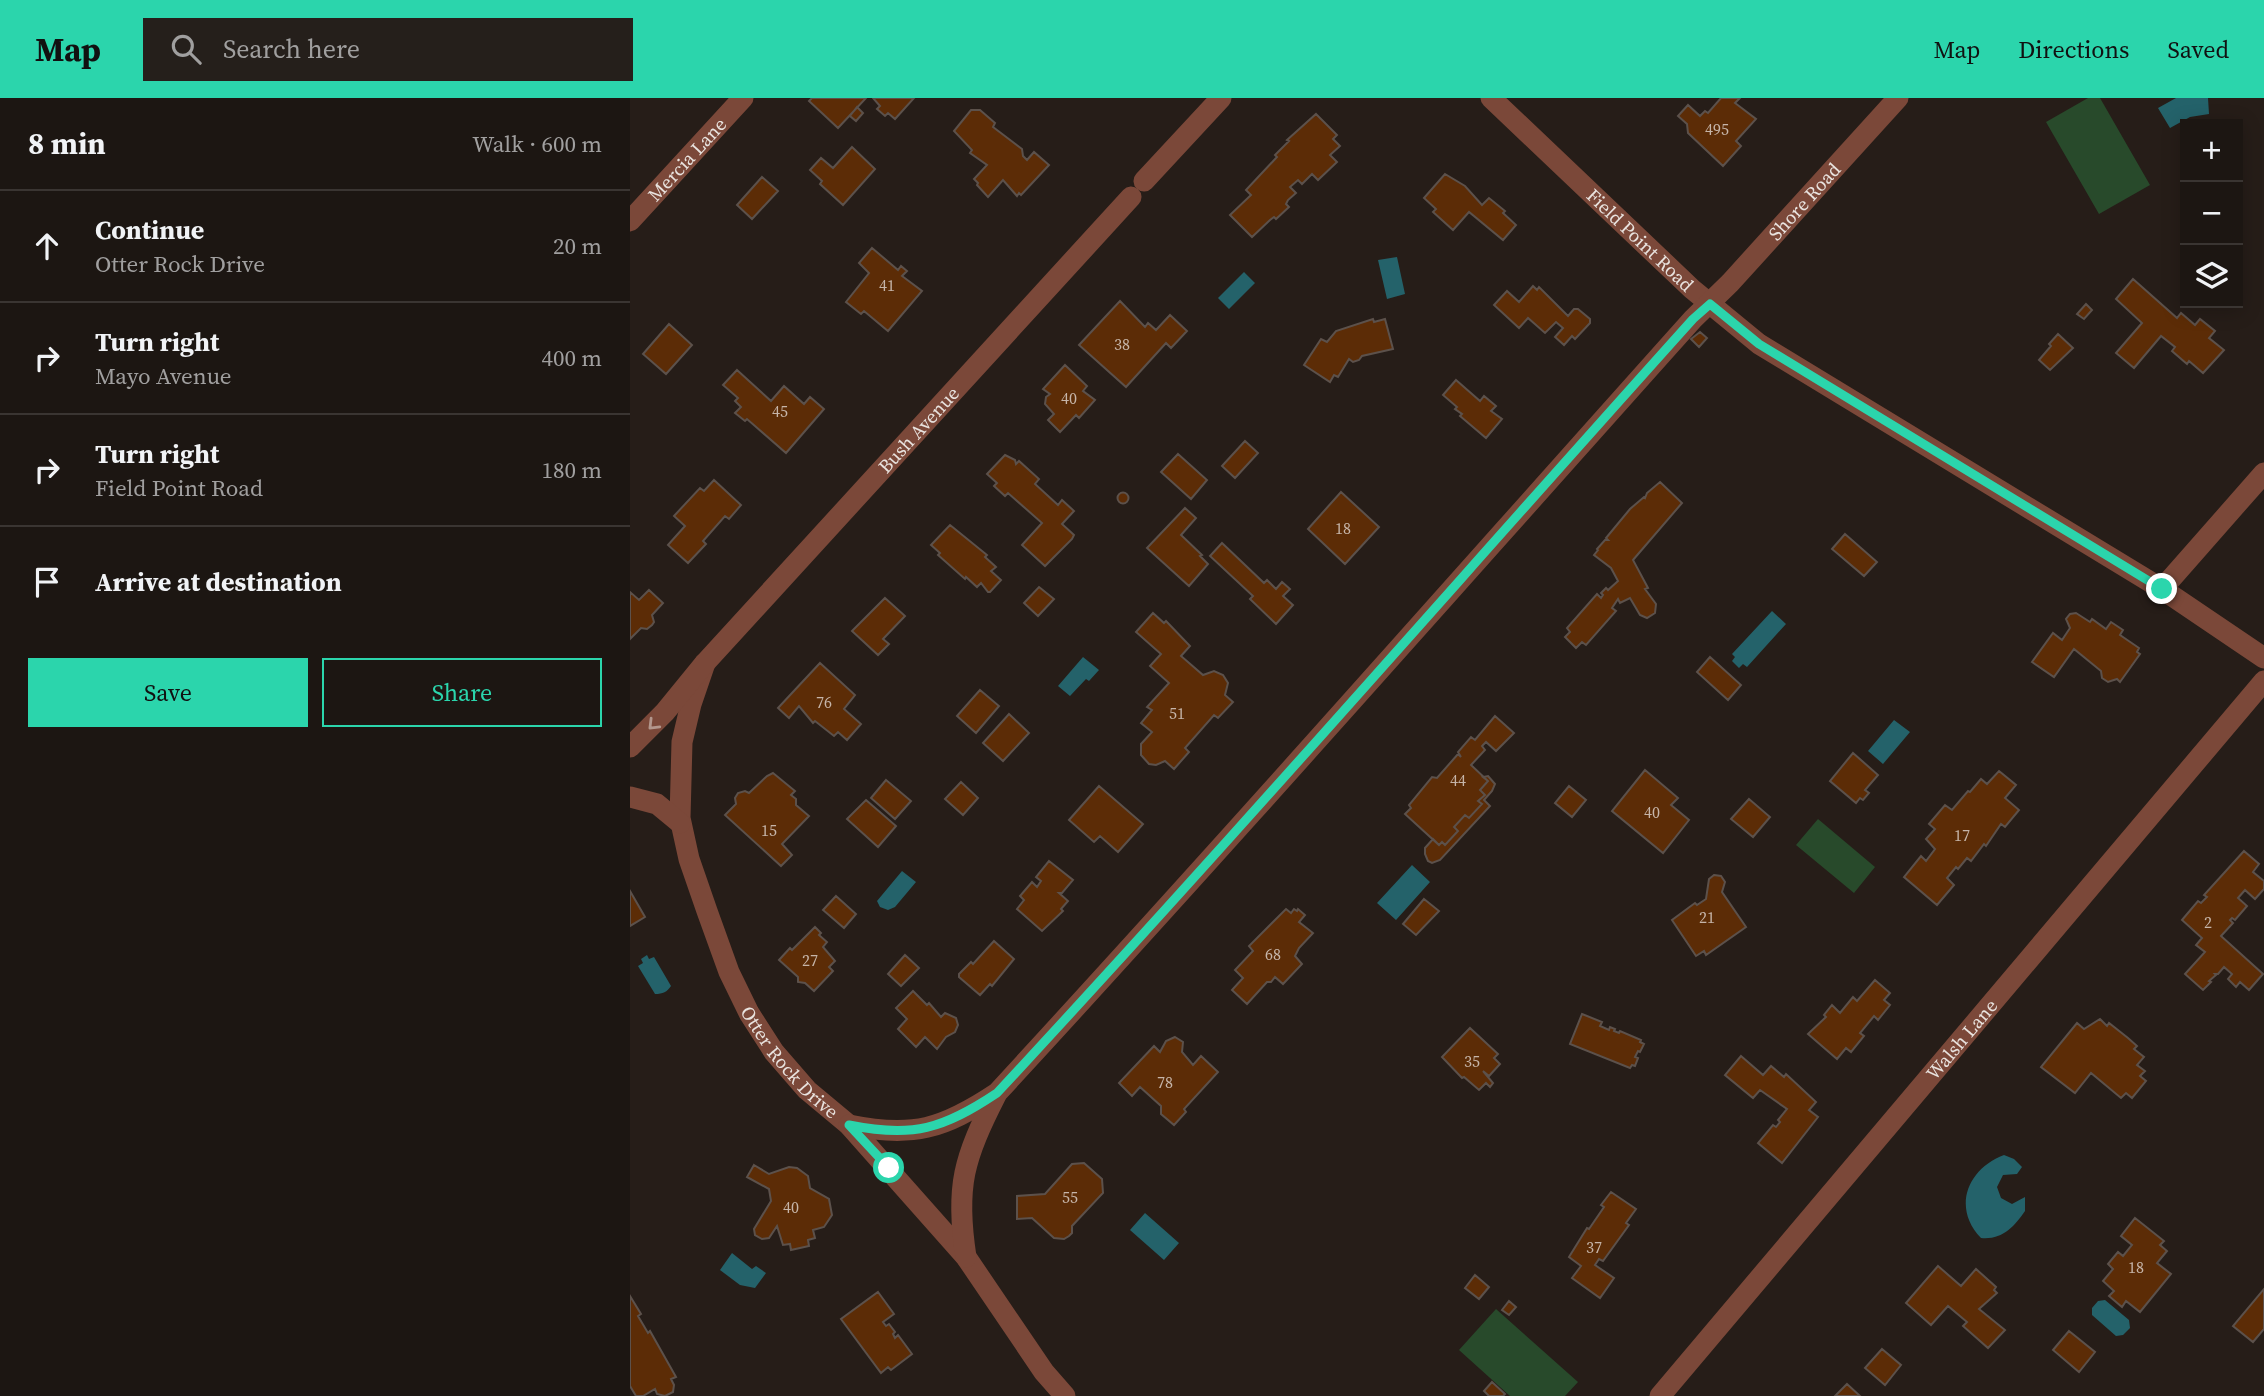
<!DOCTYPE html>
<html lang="en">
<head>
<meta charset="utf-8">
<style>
  :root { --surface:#1c1612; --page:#251f1b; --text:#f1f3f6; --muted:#a09f9f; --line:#3a3532; --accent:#2bd5ac }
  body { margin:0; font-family:"Source Serif 4",serif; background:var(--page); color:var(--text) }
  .controls { position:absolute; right:21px; top:21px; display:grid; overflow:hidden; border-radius:0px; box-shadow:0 4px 18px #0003 }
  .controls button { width:63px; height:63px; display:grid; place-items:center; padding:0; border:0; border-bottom:2px solid var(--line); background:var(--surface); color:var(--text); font:35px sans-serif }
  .stop { position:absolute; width:21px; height:21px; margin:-16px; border:5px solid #2bd5ac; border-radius:50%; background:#fff }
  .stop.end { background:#2bd5ac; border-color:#fff; box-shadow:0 2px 7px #0008 }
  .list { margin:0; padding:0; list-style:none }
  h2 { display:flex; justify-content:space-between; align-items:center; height:91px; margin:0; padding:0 28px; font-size:30px }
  h2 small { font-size:23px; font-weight:400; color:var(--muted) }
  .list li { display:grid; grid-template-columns:46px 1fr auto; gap:21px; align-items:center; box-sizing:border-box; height:112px; padding:0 28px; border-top:2px solid var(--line) }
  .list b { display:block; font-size:26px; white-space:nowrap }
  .list p { margin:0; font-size:23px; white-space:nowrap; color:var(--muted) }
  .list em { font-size:23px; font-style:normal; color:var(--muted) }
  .actions { display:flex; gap:14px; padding:21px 28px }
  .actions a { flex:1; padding:16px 0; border:2px solid var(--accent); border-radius:0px; text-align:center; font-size:24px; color:var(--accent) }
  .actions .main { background:var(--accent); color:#111 }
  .icon { flex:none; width:38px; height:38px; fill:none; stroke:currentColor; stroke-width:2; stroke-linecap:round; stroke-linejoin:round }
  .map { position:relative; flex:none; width:1634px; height:1298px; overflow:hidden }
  header { display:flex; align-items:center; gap:42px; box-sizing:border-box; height:98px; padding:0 35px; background:var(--accent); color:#111 }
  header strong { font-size:33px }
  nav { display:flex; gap:38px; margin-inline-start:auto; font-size:24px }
  .search { width:490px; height:63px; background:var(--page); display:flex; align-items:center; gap:18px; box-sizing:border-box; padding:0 24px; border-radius:0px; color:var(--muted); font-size:26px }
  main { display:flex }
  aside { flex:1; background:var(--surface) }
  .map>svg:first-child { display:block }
</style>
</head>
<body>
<header>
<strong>Map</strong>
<div class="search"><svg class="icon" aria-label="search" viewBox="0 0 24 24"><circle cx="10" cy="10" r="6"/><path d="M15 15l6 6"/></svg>Search here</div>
<nav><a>Map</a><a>Directions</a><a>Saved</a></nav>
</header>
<main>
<aside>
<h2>8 min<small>Walk · 600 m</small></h2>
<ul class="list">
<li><svg class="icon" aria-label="ahead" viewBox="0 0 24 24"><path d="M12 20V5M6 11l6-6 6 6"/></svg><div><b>Continue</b><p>Otter Rock Drive</p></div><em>20 m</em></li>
<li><svg class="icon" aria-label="right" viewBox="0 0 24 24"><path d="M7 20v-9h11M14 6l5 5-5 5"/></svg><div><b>Turn right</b><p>Mayo Avenue</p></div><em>400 m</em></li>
<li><svg class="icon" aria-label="right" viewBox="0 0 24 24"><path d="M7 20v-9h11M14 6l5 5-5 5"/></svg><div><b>Turn right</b><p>Field Point Road</p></div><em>180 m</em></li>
<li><svg class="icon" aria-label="arrive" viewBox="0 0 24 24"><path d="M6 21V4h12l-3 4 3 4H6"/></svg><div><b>Arrive at destination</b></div></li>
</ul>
<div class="actions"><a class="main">Save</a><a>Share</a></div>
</aside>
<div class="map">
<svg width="1634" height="1298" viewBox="0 0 1634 1298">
  <rect width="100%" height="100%" fill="#261d18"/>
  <path fill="#284a2b" d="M1458,0H1470L1520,87L1469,116L1416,24Z
    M1188,721L1245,769L1224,795L1166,747Z
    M866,1211L948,1284L935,1298H880L829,1252Z"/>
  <path fill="#24626a" d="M1546,0H1578L1579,16L1560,19L1540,30L1528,10Z
    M767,159L775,196L757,201L748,162Z
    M614,174L625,185L599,211L588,200Z
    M1142,513L1156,526L1117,569L1113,566L1109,570L1102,563L1105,559L1102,556Z
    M453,559L469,572L459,583L456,581L440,598L428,588Z
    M1264,622L1280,634L1253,666L1238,653Z
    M782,767L800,784L766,822L747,805Z
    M272,773L286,784L265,809L258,812L250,809L247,803Z
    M17,857L19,861L24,859L41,888C37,894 33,896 25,896L8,868L13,865L11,861Z
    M1374,1057L1384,1061L1392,1069L1387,1076L1373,1077L1367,1089L1371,1100L1382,1106L1395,1099V1113C1384,1129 1372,1142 1351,1140C1322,1110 1337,1071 1374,1057Z
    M515,1115L549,1145L534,1162L500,1132Z
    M102,1155L122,1171L126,1168L136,1175L125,1190L110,1187L90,1172Z
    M1475,1202L1499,1222L1500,1230L1493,1237L1486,1238L1462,1217V1210L1468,1203Z"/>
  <path fill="#5c2c06" stroke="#5c514b" stroke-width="2" d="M182,0H236L208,30L179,3Z
    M243,0H284L265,21L258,15L255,18L247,11L250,8Z
    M1091,0H1110L1105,5L1126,21L1106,43L1111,48L1093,68L1058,35L1057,26L1048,18L1058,7L1070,18L1075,13L1078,15Z
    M227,9L233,15L226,23L220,18Z
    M341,12H350L365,25L363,29L392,51L393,58L397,62L404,54L419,67L391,97L389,95L387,98L373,82L358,99L347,87L348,85L344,81L357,67L340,55L342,52L324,33Z
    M686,16L707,37L703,41L710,48L700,57L707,64L688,82L682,76L672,86L668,82L660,89L666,95L658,102L656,106L659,109L646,121L644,119L640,122L622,139L600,117L621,97L616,92L647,59L645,57L659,43L657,42Z
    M222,49L245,71L213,107L190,86L192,83L180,72L191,60L203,70Z
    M815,76L835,88L852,107L859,100L875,113L873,115L886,127L873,142L839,114L823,132L803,114L806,111L794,100Z
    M132,79L148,93L122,121L107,107Z
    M242,150L268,172L271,168L277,173L272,178L292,193L258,233L234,213L231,216L216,204L239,175L229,165Z
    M1503,181L1547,220L1551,215L1565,227L1570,221L1585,233L1579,240L1594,252L1573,275L1559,263L1557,266L1542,253L1545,249L1531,238L1504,270L1486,255L1512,225L1486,201Z
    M903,188L907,192L909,189L938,218L944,211H948L960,221V225L945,241L942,238L934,247L925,239L933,230L926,224L915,235L898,220L889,230L864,207L877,193L889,204Z
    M490,203L515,229L518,225L526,232L540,217L557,233L541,250L536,245L496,289L449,247Z
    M1456,206L1462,212L1454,221L1447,216Z
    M743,221L744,224L755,221L763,251L732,258L729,262L723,264L719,261L708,279L704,277L700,284L674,267L691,241L697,244L706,233Z
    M39,226L62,247L36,276L13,256Z
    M1070,234L1077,240L1069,249L1061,241Z
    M1428,236L1443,250L1420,272L1409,262L1421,248L1419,246Z
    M435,267L457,288L453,293L465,302L449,320L446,317L430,334L418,322L424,316L415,306L416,299L420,296L413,291Z
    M107,272L141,303L154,288L174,306L180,299L194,311L156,355L117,321L115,323L105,315L111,309L105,303L108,300L93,287Z
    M826,282L850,303L854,298L866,308L861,313L872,321L856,340L830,318L832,316L825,311L827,309L813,297Z
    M615,343L628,355L605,380L592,368Z
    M548,356L577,382L561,401L531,374Z
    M375,357L385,362L386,366L389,363L409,381L405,386L428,407L432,402L444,413L432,426L444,437L442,441L415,468L392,447L412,425L378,395L375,398L364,388L367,385L357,376Z
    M84,382L111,407L99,421L95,418L73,443L76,446L58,465L38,447L55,428L44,418L70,390L74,393Z
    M1030,384L1052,405L1003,462L1018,490L1015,491L1026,506L1025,515L1017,520L1010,517L1000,500L990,505L988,501L982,510L986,513L956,547L952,544L946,550L935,539L940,534L937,530L967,496L971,500L973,497L971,495L976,490L978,492L988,483L981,470L964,457L968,452L967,451L975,442H978L976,440L1000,411L1014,399L1015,400L1017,395Z
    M711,394L749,429L715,466L678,431Z
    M487.5 400a5.5 5.5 0 1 1 11 0a5.5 5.5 0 1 1-11 0Z
    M555,410L566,420L551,437L572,457L570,458L578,466L559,488L517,450Z
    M320,427L357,457L355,459L366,469L361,473L371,482L360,494H358L351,485L347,489L336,479L335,481L308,457L310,455L301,447Z
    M1215,436L1247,464L1234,478L1202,451Z
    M592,445L634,485L637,482L646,491L652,484L660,491L653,498L663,507L646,526L620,501L623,498L580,458Z
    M409,489L424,501L408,518L394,505Z
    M19,492L33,505L22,517L24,524L22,527L17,531L11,530L0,541V494L9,502Z
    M255,500L275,518L253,541L259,546L248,557L222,533Z
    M523,515L534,525L536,523L560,548L551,558L573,577L584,573L593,577L598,585L595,597L603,604L588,620L584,617L555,650L559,654L544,671L535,663L526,667L519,666L511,657V646L522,634L511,625L522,612L517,609L539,585L520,568L531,556L506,534Z
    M1446,515L1460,524L1462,521L1476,531L1481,524L1493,532L1490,537L1509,550L1507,554L1510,556L1490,584L1487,581L1478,584L1472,580L1471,573L1444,551L1424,579L1402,564L1423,535L1432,542L1440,530L1436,521L1440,516Z
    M1080,559L1111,587L1098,602L1067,574Z
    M190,565L225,597L214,611L231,626L217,642L208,634L204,638L185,623L183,625L169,608L159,620L148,610Z
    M350,592L369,608L346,635L327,618Z
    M379,616L399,635L373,663L353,645Z
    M865,618L884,635L866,653L856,644L852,648L855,652L841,667L858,683L850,692L855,697L848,703L852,706L839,720L835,717L824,729L828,733L815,747L812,744L809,747L775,716L781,710L779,707L802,679L807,680L828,656L831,659L828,654L841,639L845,642Z
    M1223,655L1248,677L1235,692L1239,695L1233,702L1230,700L1226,705L1200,683Z
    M1015,672L1048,700L1041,707L1059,722L1033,755L982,713Z
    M1369,673L1386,687L1375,700L1389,712L1375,729L1371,726L1356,748L1354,746L1341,763L1337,760L1328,771L1326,769L1317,780L1324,787L1307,807L1274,779L1291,758L1296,763L1305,751L1296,741L1305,731L1299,726L1315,707L1322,712L1338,693L1340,694L1351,681L1357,686Z
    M143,675L165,693L161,697L166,701V707L179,718L152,746L162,757L151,768L95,717L106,706L105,700L108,695L115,693L119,695L137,678Z
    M858,678L865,686L862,693L854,702L860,708L810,762L802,765L798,763L795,756V750L803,741L809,747L812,744L815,747L828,733L824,729L835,717L839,720L852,706L848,703L855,697L850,692L858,683L853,679Z
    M256,682L281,703L265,721L241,700Z
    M331,684L348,700L333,717L315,701Z
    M469,688L513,726L488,754L470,738L464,744L439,722Z
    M939,688L956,702L942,719L925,705Z
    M1119,701L1140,719L1123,739L1101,721Z
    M236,702L266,728L248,749L217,721Z
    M1614,753L1629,766L1623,774L1634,783V791L1625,801L1615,792L1608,800L1617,808L1605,822L1602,820L1600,822L1603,825L1591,838L1633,876L1619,892L1610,884L1606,889L1598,881L1602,876L1594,869L1588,876H1585L1586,877L1579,883L1581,884L1573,892L1555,876L1575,854L1566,847L1572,840L1552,822L1568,803L1571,805L1577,799L1574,797Z
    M419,763L443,782L432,795H429L438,803L431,811L433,813L412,833L387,811L394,802L390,798L402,784L407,789L411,783L406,779Z
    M1084,777L1091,778L1095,784L1092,794L1116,829L1076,857L1074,853L1066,858L1042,822L1065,805L1067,807L1076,801L1079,781Z
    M0,793L15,819L0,828Z
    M206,798L226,816L214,830L193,812Z
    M794,801L809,813L786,837L773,826Z
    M656,811L661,815L664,811L667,813L668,811L675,817L669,824L683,835L669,850L665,858L672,866L653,886L645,879L641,884H637L617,906L602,892L613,880L605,872L623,853L619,848Z
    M185,829L191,835L189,837L197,844L193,849L205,863L199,869L203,873L184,893L175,885L168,884V879L149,862L160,850L162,852Z
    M364,843L384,861L362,888L360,886L350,897L329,879V876L341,864L343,866Z
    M275,857L289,870L271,888L258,876Z
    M1245,882L1260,895L1254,902L1260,907L1248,922L1244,918L1230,935L1234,938L1221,954L1216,950L1207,961L1178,936L1196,919L1194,917L1202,907L1210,915L1223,899L1227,903Z
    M283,893L297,907L299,905L311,919L315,915L326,920L328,927L325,934L316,939L307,951L295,939L286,949L268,931L277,921L266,910Z
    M952,916L972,924L970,928L979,932L980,929L985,931L984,933L989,935L990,933L1011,942L1010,944L1014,946L1010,954L1008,953L1005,959L1008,960L1005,968L1002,967L1000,970L940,946Z
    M1470,921L1477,928L1479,925L1498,940L1507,948L1504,951L1514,959L1507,967L1515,973L1510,978L1516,983L1502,1000L1496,995L1491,1000L1461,975L1445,995L1411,969L1447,925L1454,931Z
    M840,930L868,956L864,960L870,966L859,978L853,973L863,985L860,989L856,985L849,992L834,979L832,980L812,959Z
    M545,939L553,944L552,954L563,967L571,958L588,974L554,1011L556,1014L544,1027L531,1016V1008L510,989L502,998L489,985L524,948L530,954L536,943Z
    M1111,958L1133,977L1141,968L1154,979L1156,976L1186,1004L1179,1012L1188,1019L1152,1065L1128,1045L1143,1027L1146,1029L1150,1024L1148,1022L1157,1011L1130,992L1123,1000L1095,977Z
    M454,1065L472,1081L473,1095L442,1128V1135L439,1138L434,1141L424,1140L402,1120L387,1121V1098L415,1096L442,1066Z
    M124,1067L139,1076L159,1069L167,1070L178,1078L180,1090L199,1101L202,1117L194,1129L183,1132L185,1140L178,1142L179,1148L161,1152L160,1146L153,1147L147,1128L139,1140L132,1141L125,1137L124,1131L141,1103L139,1091L117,1079Z
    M981,1094L1006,1111L996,1125L999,1127L973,1163L969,1161L965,1167L984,1180L970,1200L942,1180L951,1168L939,1159L957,1130L959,1131L974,1109L971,1107Z
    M1505,1120L1534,1143L1530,1147L1537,1153L1527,1165L1541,1176L1510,1214L1496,1203L1492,1209L1479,1198L1484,1193L1473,1183L1483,1171L1478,1166L1488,1154L1493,1158L1502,1147L1491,1138Z
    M1308,1168L1331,1188L1346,1171L1366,1189L1364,1192L1367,1195L1349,1211L1375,1232L1358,1250L1333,1228L1337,1224L1318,1208L1301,1227L1276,1205Z
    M845,1177L859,1189L849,1201L835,1190Z
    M1634,1191V1231L1623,1244L1603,1228Z
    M248,1194L264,1216L253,1224L256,1228L259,1226L265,1234L263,1236L265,1240L268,1237L282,1256L261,1272L258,1269L251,1275L211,1221Z
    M0,1198L11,1216L8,1218L18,1235L20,1233L46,1279L41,1281L44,1287L43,1294L35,1298L27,1296L25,1291L13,1298H6L0,1288Z
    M879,1203L886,1209L879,1217L872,1212Z
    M1439,1233L1465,1254L1449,1274L1423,1252Z
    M1252,1251L1271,1267L1255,1287L1235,1270Z
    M862,1284L875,1296L873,1298H859L854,1293Z
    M1217,1286L1230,1298H1205Z"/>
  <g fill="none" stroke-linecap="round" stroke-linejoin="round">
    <g stroke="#7b4839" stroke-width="21">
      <path id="s1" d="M861,0L1062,191L1129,246L1532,491L1634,560"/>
      <path d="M514,83L591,0"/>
      <path id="s2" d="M0,123L113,0"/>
      <path d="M1532,491L1634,375"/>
      <path id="s3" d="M75,565L61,606L52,644L50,720L59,761L77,813L99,874L119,915L144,954L177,992L219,1027L336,1159L414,1274L435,1298"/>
      <path id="s4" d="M0,649L35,614L75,565L501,99"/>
      <path d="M0,699L27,706L50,725"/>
      <path id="s5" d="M219,1027C283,1040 313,1031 367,995C602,740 831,480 1063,221L1100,185L1268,0"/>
      <path d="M336,1159C325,1088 334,1060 366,997"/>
      <path id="s6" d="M1030,1298L1634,583"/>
    </g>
  </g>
  <defs><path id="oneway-chevron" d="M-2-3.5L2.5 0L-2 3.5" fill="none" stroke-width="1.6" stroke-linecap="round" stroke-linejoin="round" transform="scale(1.75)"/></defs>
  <use stroke="#b2968c" href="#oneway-chevron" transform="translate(23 627) rotate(135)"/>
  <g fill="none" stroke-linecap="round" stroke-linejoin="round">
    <path stroke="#2bd5ac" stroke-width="9" d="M259,1070L219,1027C283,1040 313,1031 367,995C603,741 831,479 1063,221L1080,206L1129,246L1532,491"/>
  </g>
  <g text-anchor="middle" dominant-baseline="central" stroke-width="7" stroke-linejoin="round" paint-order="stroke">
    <g font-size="16" fill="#c6b5a9">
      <text x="1087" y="31">495</text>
      <text x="257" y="187">41</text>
      <text x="492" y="246">38</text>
      <text x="439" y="300">40</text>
      <text x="150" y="313">45</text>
      <text x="713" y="430">18</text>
      <text x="194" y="604">76</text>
      <text x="547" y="615">51</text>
      <text x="828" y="682">44</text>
      <text x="1022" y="714">40</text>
      <text x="139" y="732">15</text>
      <text x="1332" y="737">17</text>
      <text x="1077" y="819">21</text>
      <text x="1578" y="824">2</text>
      <text x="643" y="856">68</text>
      <text x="180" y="862">27</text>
      <text x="842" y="963">35</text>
      <text x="535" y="984">78</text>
      <text x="440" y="1099">55</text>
      <text x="161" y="1109">40</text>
      <text x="964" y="1149">37</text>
      <text x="1506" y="1169">18</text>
    </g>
    <g font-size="19" fill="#e9e3df" stroke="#0c0806">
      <text stroke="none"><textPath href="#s2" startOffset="84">Mercia Lane</textPath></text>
      <text stroke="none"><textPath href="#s5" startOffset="1360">Shore Road</textPath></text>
      <text stroke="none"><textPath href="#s1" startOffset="206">Field Point Road</textPath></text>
      <text stroke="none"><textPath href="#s4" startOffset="429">Bush Avenue</textPath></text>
      <text stroke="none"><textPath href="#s6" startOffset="467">Walsh Lane</textPath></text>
      <text stroke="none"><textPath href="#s3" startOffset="430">Otter Rock Drive</textPath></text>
    </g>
  </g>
</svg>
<div class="controls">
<button>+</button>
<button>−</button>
<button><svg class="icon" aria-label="layers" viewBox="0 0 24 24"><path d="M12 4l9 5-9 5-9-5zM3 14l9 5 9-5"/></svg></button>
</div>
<div class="stop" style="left:259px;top:1070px"></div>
<div class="stop end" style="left:1532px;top:491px"></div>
</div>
</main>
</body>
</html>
